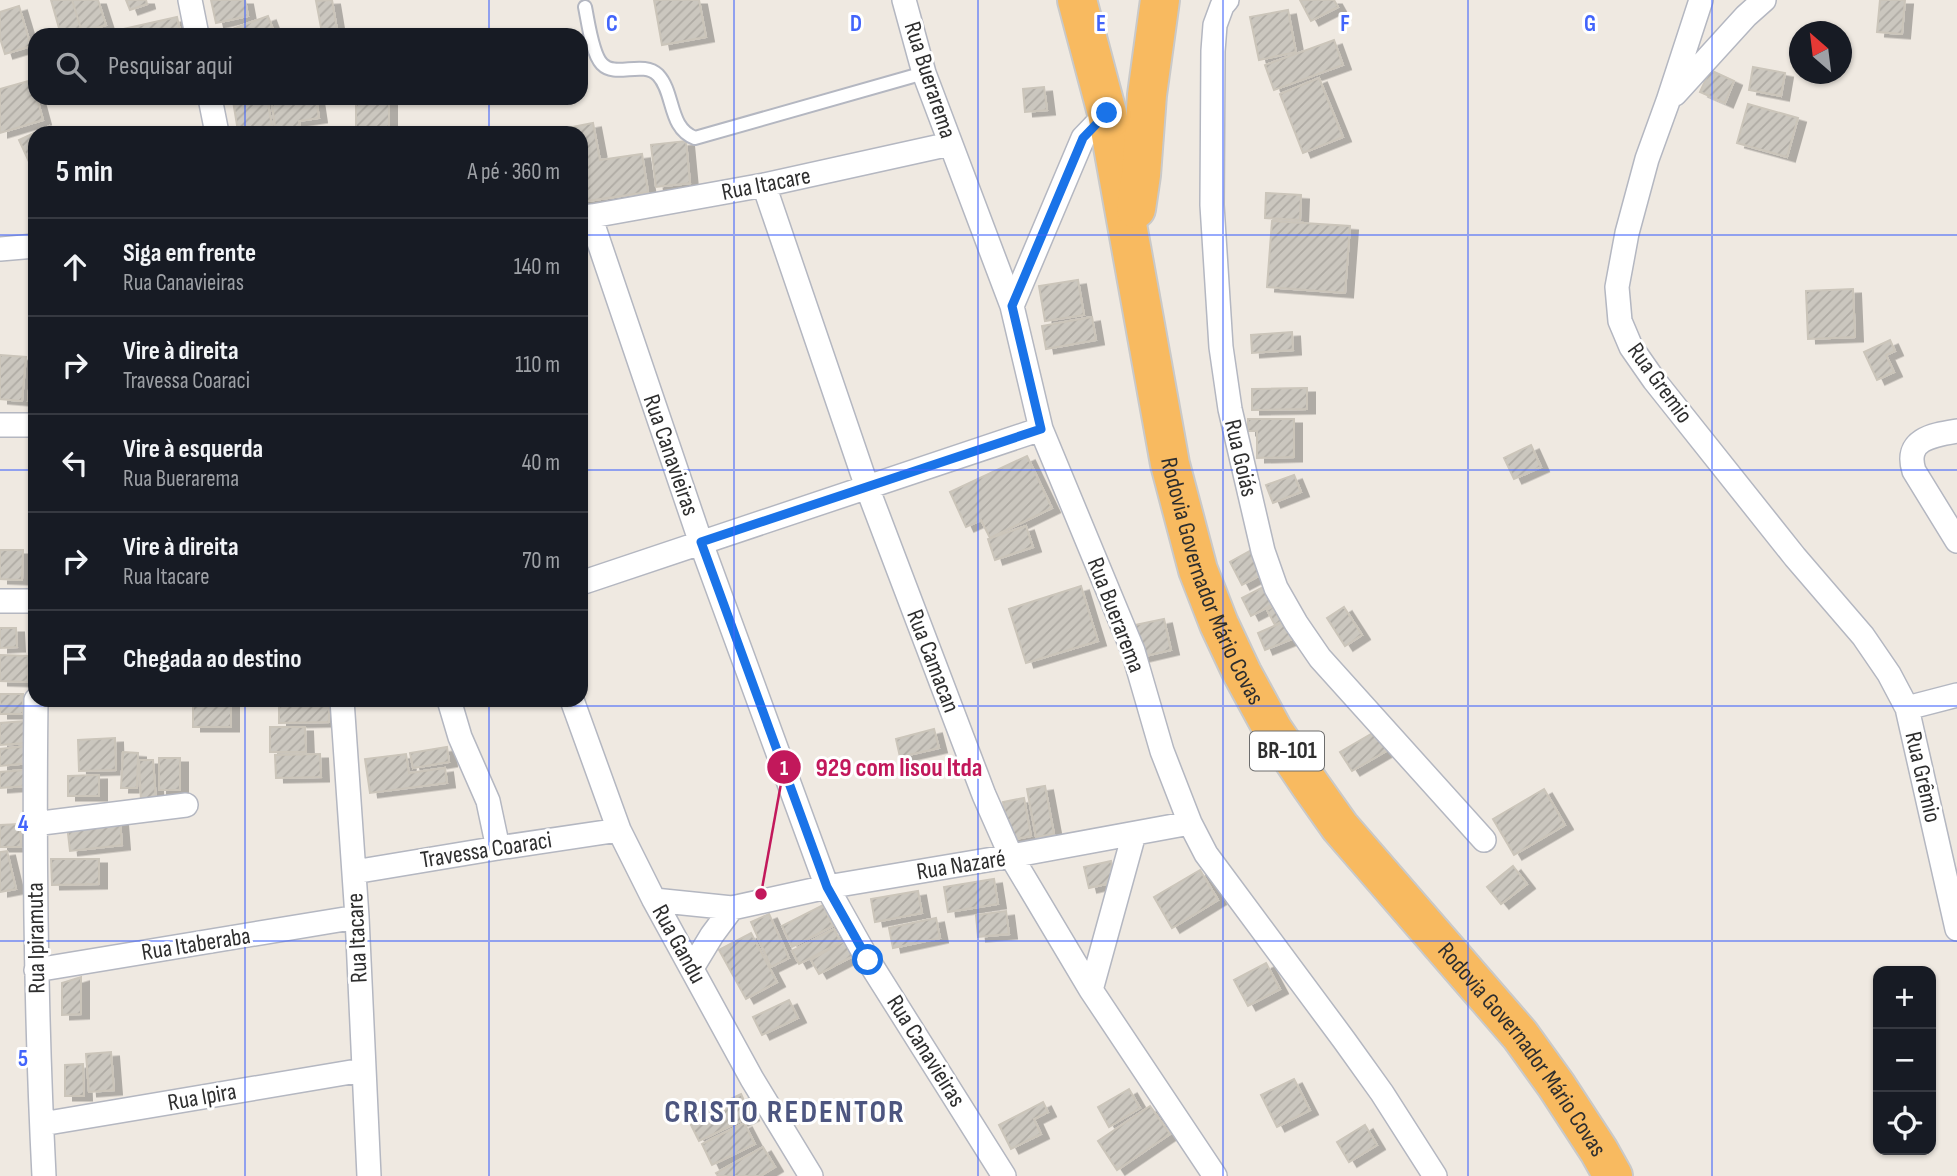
<!DOCTYPE html>
<html lang="pt">
<head>
<meta charset="utf-8">
<style>
  :root { --surface:#171b24; --page:#242831; --text:#f1f3f6; --muted:#9ea1a6; --line:#363941 }
  body { margin:0; font-family:"Sofia Sans Condensed",sans-serif; background:var(--page); color:var(--text) }
  .controls { position:absolute; right:21px; bottom:21px; display:grid; overflow:hidden; border-radius:14px; box-shadow:0 2px 5px #0004 }
  .controls button { width:63px; height:63px; display:grid; place-items:center; padding:0; border:0; border-bottom:2px solid var(--line); background:var(--surface); color:var(--text); font:35px sans-serif }
  .compass { position:absolute; left:1789px; top:21px; width:63px; height:63px; border-radius:50%; background:var(--surface); box-shadow:0 2px 5px #0004; rotate:332deg }
  .stop { position:absolute; width:21px; height:21px; margin:-16px; border:5px solid #1a73e8; border-radius:50%; background:#fff }
  .stop.end { background:#1a73e8; border-color:#fff; box-shadow:0 2px 7px #0008 }
  .list { margin:0; padding:0; list-style:none }
  h2 { display:flex; justify-content:space-between; align-items:center; height:91px; margin:0; padding:0 28px; font-size:30px }
  h2 small { font-size:23px; font-weight:400; color:var(--muted) }
  .list li { display:grid; grid-template-columns:46px 1fr auto; gap:21px; align-items:center; box-sizing:border-box; height:98px; padding:0 28px; border-top:2px solid var(--line) }
  .list b { display:block; font-size:26px; white-space:nowrap }
  .list p { margin:0; font-size:23px; white-space:nowrap; color:var(--muted) }
  .list em { font-size:23px; font-style:normal; color:var(--muted) }
  .icon { flex:none; width:38px; height:38px; fill:none; stroke:currentColor; stroke-width:2; stroke-linecap:round; stroke-linejoin:round }
  .map { position:relative; flex:none; width:1957px; height:1176px; overflow:hidden }
  .search { position:absolute; background:var(--surface); box-shadow:0 2px 5px #0004; left:28px; top:28px; width:560px; height:77px; display:flex; align-items:center; gap:18px; box-sizing:border-box; padding:0 24px; border-radius:21px; color:var(--muted); font-size:26px }
  .panel { position:absolute; background:var(--surface); box-shadow:0 2px 5px #0004; left:28px; top:126px; width:560px; height:581px; border-radius:21px }
  .map>svg:first-child { display:block }
</style>
</head>
<body>
<div class="map">
<svg width="1957" height="1176" viewBox="0 0 1957 1176">
  <defs>
    <pattern id="building-hatch" width="6" height="6" patternUnits="userSpaceOnUse" patternTransform="scale(1.75)"><rect width="6" height="6" fill="#cbc7bf"/><path d="M-1 1l2-2M0 6l6-6M5 7l2-2" fill="none" stroke="#afaba4"/></pattern>
    <filter id="shadow"><feDropShadow dx="8" dy="4.5" stdDeviation="0" flood-color="#0004"/></filter>
  </defs>
  <rect width="100%" height="100%" fill="#efe9e1"/>
  <path fill="url(#building-hatch)" stroke="#cbc5ba" stroke-width="2" filter="url(#shadow)" d="M51,0H72L82,32L71,35H61Z
    M72,0H98L106,25L82,32Z
    M126,0H146L147,4L130,10Z
    M211,0H245L248,16L216,23Z
    M332,0L337,30L322,33L316,1Z
    M654,0H699L706,37L662,45Z
    M1300,0H1334L1338,7L1311,21Z
    M1880,0H1905L1902,34L1877,32Z
    M19,6L31,46L5,54L0,38V12Z
    M1288,10L1296,52L1259,60L1250,17Z
    M268,16L275,35H216Z
    M177,17L181,35H121L119,30Z
    M1334,40L1343,65L1274,90L1265,65Z
    M1753,67L1785,73L1781,96L1749,90Z
    M1710,70L1734,81L1725,103L1700,92Z
    M1319,78L1343,137L1303,153L1280,94Z
    M32,80L35,98H37L43,120L0,133V89Z
    M1044,87L1047,110L1025,112L1023,89Z
    M249,98H267L272,126L238,131L233,101Z
    M271,98H316L319,118L299,121L301,133H276Z
    M356,98H389V130L356,131Z
    M1748,104L1798,118L1787,157L1737,143Z
    M593,123L600,160L642,154L648,192L581,202V133H558L557,130Z
    M49,126L52,133H35V162L30,164L19,140Z
    M686,141L690,183L656,187L651,145Z
    M1266,193L1301,195L1300,220L1265,218Z
    M1272,221L1350,226L1345,293L1267,287Z
    M1078,280L1084,315L1045,321L1039,286Z
    M1853,289L1855,337L1808,339L1806,291Z
    M1092,317L1096,340L1046,349L1042,326Z
    M1292,332L1293,350L1252,353L1251,335Z
    M1890,340L1895,351L1886,355L1894,372L1877,380L1864,352Z
    M0,355L26,357L22,401L0,399Z
    M32,356L35,357V402L28,401Z
    M1307,388V409L1252,410V389Z
    M1248,419H1294V457L1257,458V431H1248Z
    M1531,445L1541,467L1514,479L1504,458Z
    M1027,456L1052,508L990,538L981,520L966,527L950,492Z
    M1294,475L1301,492L1273,503L1266,485Z
    M1026,526L1033,547L995,560L988,539Z
    M1255,548L1268,571L1242,585L1230,562Z
    M0,550H23L22,580L0,579Z
    M1271,583L1281,600L1251,616L1242,598Z
    M1081,586L1098,641L1026,663L1009,609Z
    M1281,602L1289,617L1275,625L1267,610Z
    M1344,607L1362,635L1345,646L1327,618Z
    M1164,619L1171,650L1141,657L1135,625Z
    M1290,619L1297,637L1265,650L1258,633Z
    M0,628H16L17,647L0,648Z
    M0,655L29,656L28,682L0,681Z
    M0,694H23V714H0Z
    M193,700H231V727H193Z
    M329,701V722L279,723V703Z
    M25,721L27,743L0,745V723Z
    M270,727H305L306,752H270Z
    M934,729L939,748L900,757L896,739Z
    M1376,731L1388,750L1352,771L1340,752Z
    M115,738L116,770L79,771L78,740Z
    M27,746L29,763L0,766V749Z
    M447,747L449,762L413,768L410,753Z
    M123,752L138,753L137,788H121Z
    M320,754L321,777L276,778L275,755Z
    M406,754L409,773L445,768L447,783L370,793L365,759Z
    M159,758H180V790H159Z
    M139,760H153L156,800H141Z
    M24,770L26,786L0,788V772Z
    M99,775V796H68V776Z
    M1045,786L1054,834L1036,837L1027,789Z
    M1544,789L1565,825L1514,855L1493,819Z
    M1024,798L1031,836L1010,840L1003,802Z
    M120,820L122,845L70,851L67,825Z
    M20,824L21,847H0V825Z
    M7,851L16,889L0,892V852Z
    M51,859H99V884L52,885Z
    M1111,861L1115,882L1089,888L1084,867Z
    M1513,866L1527,884L1501,904L1487,887Z
    M1200,870L1218,900L1172,928L1154,897Z
    M994,879L998,904L948,912L944,887Z
    M918,891L922,913L875,922L871,899Z
    M823,905L833,926L792,947L782,926Z
    M1006,911L1009,934L978,937L976,915Z
    M769,914L789,958L771,967L751,922Z
    M936,918L940,938L893,948L889,928Z
    M834,929L841,942L799,964L792,951Z
    M751,933L777,982L746,999L719,950Z
    M846,940L855,955L819,974L811,960Z
    M1266,963L1280,989L1248,1006L1234,980Z
    M81,977V1014L62,1015V983Z
    M789,1000L798,1018L762,1035L753,1017Z
    M111,1052L114,1090L89,1092L86,1054Z
    M83,1064L84,1096H65V1065Z
    M1294,1079L1310,1110L1277,1127L1261,1095Z
    M1129,1089L1140,1108L1109,1127L1098,1107Z
    M741,1094L751,1116L699,1141L688,1119Z
    M1043,1102L1048,1112L1034,1119L1041,1134L1011,1149L999,1125Z
    M1150,1106L1170,1134L1117,1170L1098,1141Z
    M744,1123L755,1144L712,1165L702,1144Z
    M1365,1125L1377,1145L1349,1162L1337,1142Z
    M763,1147L775,1167L760,1176H718L716,1173Z"/>
  <g fill="none" stroke-linecap="round" stroke-linejoin="round">
    <defs>
      <path id="service" d="M585,7C588,21 592,54 602,64C615,78 643,60 658,75C675,93 668,128 695,138L924,73"/>
      <path id="minor" d="M190,0L197,35
        M904,0L924,73L1012,306L1041,429L1133,651L1162,751L1190,823L1206,854L1344,1040L1382,1093L1435,1176
        M1227,0L1222,6L1215,25L1213,51L1212,205L1221,347L1230,409L1263,551L1276,588L1296,623L1320,658L1484,840
        M1701,0L1668,101L1647,159L1627,233L1617,287L1620,321L1631,347L1654,380L1795,557L1863,636L1889,674L1907,708L1957,929
        M1675,94L1746,16L1764,0
        M210,98L217,133
        M764,185L867,487L984,795L1011,856L1091,990L1215,1176
        M590,216L701,543L827,887L868,960L1004,1176
        M581,218L764,185L950,144
        M0,249L35,246
        M1012,306L1083,138L1107,113
        M0,425H35
        M1957,431C1933,435 1904,439 1914,471L1957,541
        M581,583L1041,429
        M0,601H35
        M36,700C34,859 36,1017 44,1176
        M342,700L357,917L369,1176
        M449,700L460,737L488,801L498,848
        M572,700L619,830L654,900L752,1079L811,1176
        M1907,708L1957,695
        M34,824L186,805
        M354,872L498,848L619,830
        M654,900L732,908L827,887L1011,856L1190,823
        M692,968L712,935L732,908
        M36,970L357,917
        M1091,990L1134,834
        M42,1124L363,1070"/>
      <g id="trunk">
        <path id="s1" d="M1077,0L1107,113L1170,464L1198,570L1219,624L1242,673L1273,730L1311,786L1340,827L1520,1035L1556,1085L1599,1151L1613,1176"/>
        <path d="M1136,209L1141,175L1147,95L1160,0"/>
      </g>
    </defs>
    <use href="#service" stroke="#b4b7c1" stroke-width="16"/>
    <use href="#minor" stroke="#b4b7c1" stroke-width="26"/>
    <use href="#trunk" stroke="#c9c9c9" stroke-width="42"/>
    <use href="#service" stroke="#fff" stroke-width="12"/>
    <use href="#minor" stroke="#fff" stroke-width="23"/>
    <use href="#trunk" stroke="#f8ba60" stroke-width="38"/>
  </g>
  <g fill="none" stroke-linecap="round" stroke-linejoin="round">
    <path stroke="#1a73e8" stroke-width="9" d="M868,960L827,887L701,542L1041,429L1012,306L1083,138L1107,113"/>
  </g>
  <path fill="none" stroke="#4264fb" stroke-width="2" stroke-opacity="0.55" d="M245,0V35M489,0V35M734,0V1176M978,0V1176M1223,0V1176M1468,0V1176M1712,0V1176M245,98V133M489,98V133M0,235H35M581,235H1957M0,470H35M581,470H1957M245,700V1176M489,700V1176M0,706H1957M0,941H1957"/>
  <g text-anchor="middle" dominant-baseline="central" stroke-width="6" stroke-linejoin="round" paint-order="stroke">
    <rect fill="#fff" stroke="#6d6d6d" stroke-width="2" x="1250" y="731.5" width="74" height="39" rx="5"/>
    <g font-size="23" font-weight="bold" fill="#2e2e2e">
      <text x="1287" y="751">BR-101</text>
    </g>
    <g font-size="24" fill="#2e2e2e" stroke="#fff">
      <text transform="translate(930 80) rotate(72)">Rua Buerarema</text>
      <text transform="translate(766 184) rotate(-11)">Rua Itacare</text>
      <text transform="translate(1660 383) rotate(54)">Rua Gremio</text>
      <text transform="translate(671 455) rotate(71)">Rua Canavieiras</text>
      <text transform="translate(1241 458) rotate(77)">Rua Goiás</text>
      <text stroke="none"><textPath href="#s1" startOffset="598">Rodovia Governador Mário Covas</textPath></text>
      <text transform="translate(1116 615) rotate(69)">Rua Buerarema</text>
      <text transform="translate(933 661) rotate(69)">Rua Camacan</text>
      <text transform="translate(1923 777) rotate(77)">Rua Grêmio</text>
      <text transform="translate(486 850) rotate(-9)">Travessa Coaraci</text>
      <text transform="translate(961 865) rotate(-9)">Rua Nazaré</text>
      <text transform="translate(36 938) rotate(-91)">Rua Ipiramuta</text>
      <text transform="translate(357 938) rotate(-93)">Rua Itacare</text>
      <text transform="translate(196 944) rotate(-9)">Rua Itaberaba</text>
      <text transform="translate(679 944) rotate(61)">Rua Gandu</text>
      <text stroke="none"><textPath href="#s1" startOffset="1166">Rodovia Governador Mário Covas</textPath></text>
      <text transform="translate(926 1051) rotate(58)">Rua Canavieiras</text>
      <text transform="translate(202 1097) rotate(-10)">Rua Ipira</text>
    </g>
    <g font-size="32" font-weight="bold" letter-spacing="2" fill="#4d5680" stroke="#fff">
      <text x="785" y="1112">CRISTO REDENTOR</text>
    </g>
  </g>
  <g font-size="23" text-anchor="middle" font-weight="bold" fill="#4264fb" stroke="#fff" stroke-width="6" stroke-linejoin="round" paint-order="stroke">
    <text x="612" y="31">C</text>
    <text x="856" y="31">D</text>
    <text x="1101" y="31">E</text>
    <text x="1345" y="31">F</text>
    <text x="1590" y="31">G</text>
    <text x="23" y="831">4</text>
    <text x="23" y="1066">5</text>
  </g>
  <path fill="none" stroke="#c2185b" stroke-width="2.5" d="M761 894L784 767"/>
  <g fill="#c2185b" stroke="#fff" stroke-width="2.5">
    <circle cx="761" cy="894" r="7"/>
    <circle cx="784" cy="767" r="18"/>
  </g>
  <g font-size="21" text-anchor="middle" font-weight="bold" fill="#fff">
    <text x="784" y="775">1</text>
  </g>
  <g font-size="26" text-anchor="middle" font-weight="bold" fill="#c2185b" stroke="#fff" stroke-width="6" stroke-linejoin="round" paint-order="stroke">
    <text x="899" y="776">929 com lisou ltda</text>
  </g>
</svg>
<div class="controls">
<button>+</button>
<button>−</button>
<button><svg class="icon" aria-label="locate" viewBox="0 0 24 24"><circle cx="12" cy="12" r="6"/><path d="M12 2v4M12 18v4M2 12h4M18 12h4"/></svg></button>
</div>
<svg class="compass" viewBox="-18 -18 36 36"><path d="M0-13l5 13h-10z" fill="#e53935"/><path d="M0 13l5-13h-10z" fill="#9ea1a6"/></svg>
<div class="stop" style="left:868px;top:960px"></div>
<div class="stop end" style="left:1107px;top:113px"></div>
<div class="search"><svg class="icon" aria-label="search" viewBox="0 0 24 24"><circle cx="10" cy="10" r="6"/><path d="M15 15l6 6"/></svg>Pesquisar aqui</div>
<section class="panel">
<h2>5 min<small>A pé · 360 m</small></h2>
<ul class="list">
<li><svg class="icon" aria-label="ahead" viewBox="0 0 24 24"><path d="M12 20V5M6 11l6-6 6 6"/></svg><div><b>Siga em frente</b><p>Rua Canavieiras</p></div><em>140 m</em></li>
<li><svg class="icon" aria-label="right" viewBox="0 0 24 24"><path d="M7 20v-9h11M14 6l5 5-5 5"/></svg><div><b>Vire à direita</b><p>Travessa Coaraci</p></div><em>110 m</em></li>
<li><svg class="icon" aria-label="left" viewBox="0 0 24 24"><path d="M17 20v-9H6M10 6l-5 5 5 5"/></svg><div><b>Vire à esquerda</b><p>Rua Buerarema</p></div><em>40 m</em></li>
<li><svg class="icon" aria-label="right" viewBox="0 0 24 24"><path d="M7 20v-9h11M14 6l5 5-5 5"/></svg><div><b>Vire à direita</b><p>Rua Itacare</p></div><em>70 m</em></li>
<li><svg class="icon" aria-label="arrive" viewBox="0 0 24 24"><path d="M6 21V4h12l-3 4 3 4H6"/></svg><div><b>Chegada ao destino</b></div></li>
</ul>
</section>
</div>
</body>
</html>
